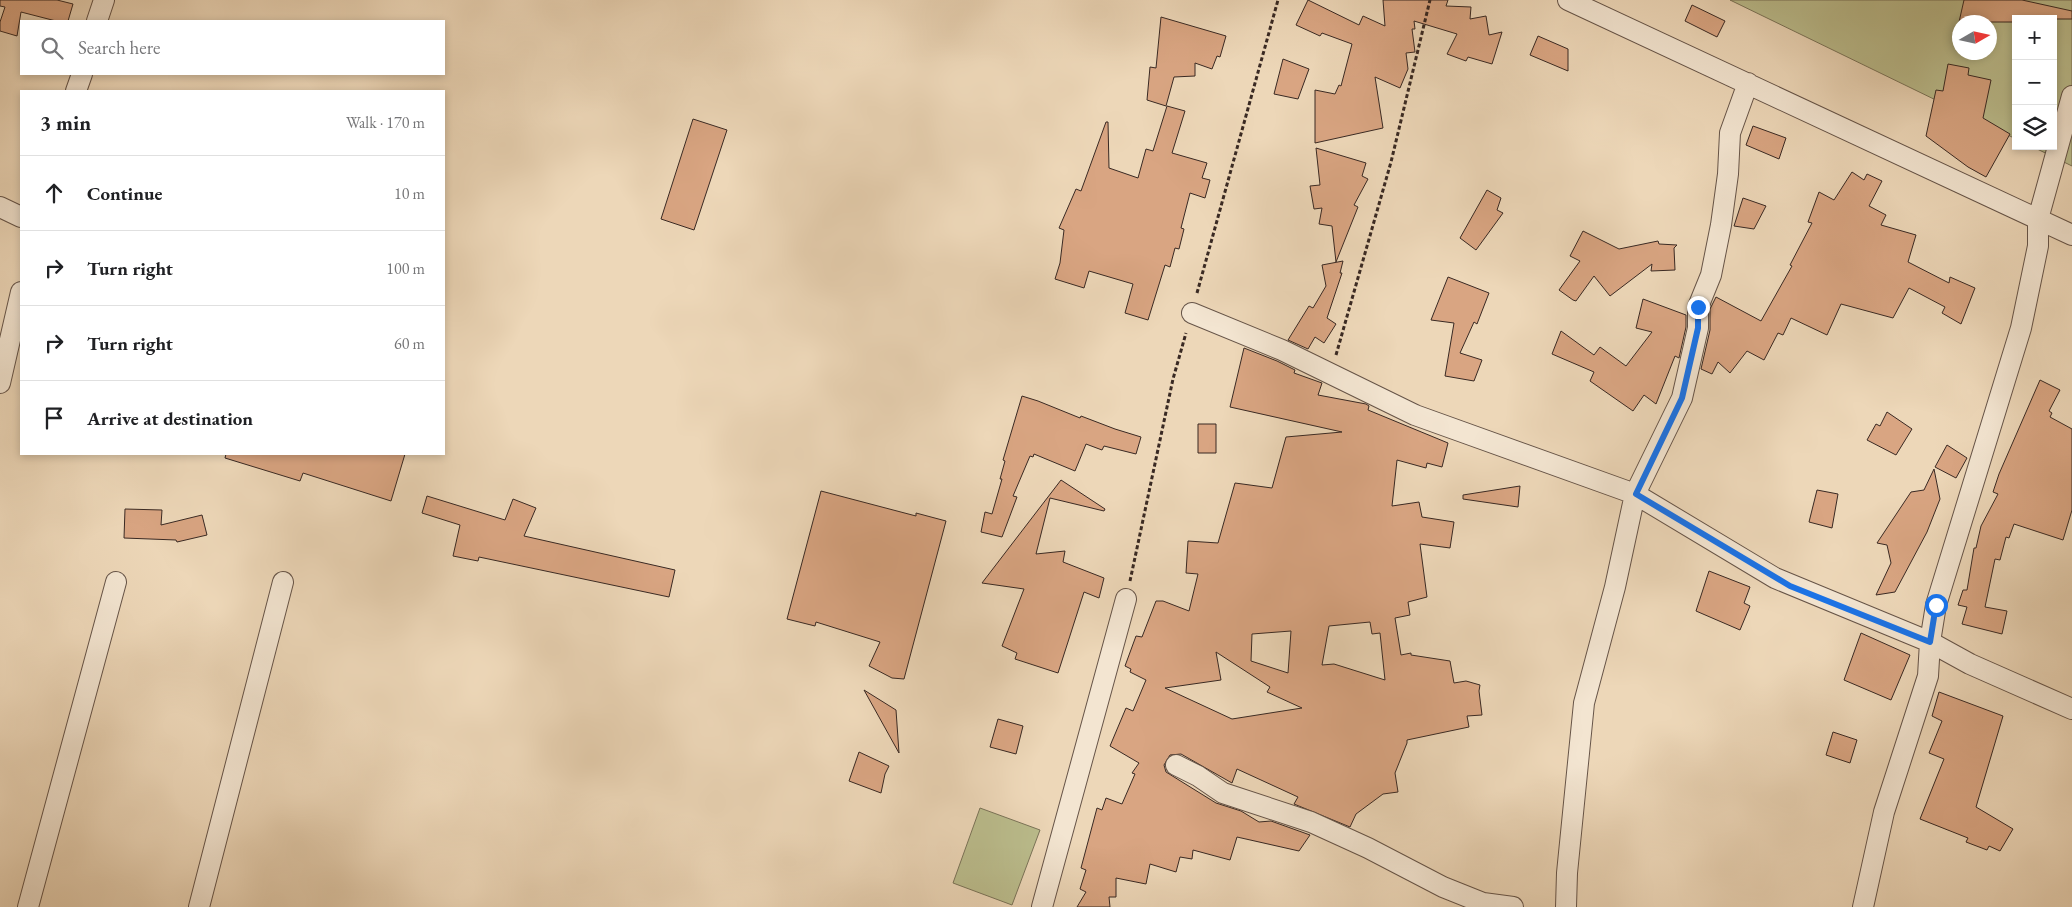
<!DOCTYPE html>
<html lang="en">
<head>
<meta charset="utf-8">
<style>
  :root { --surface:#fff; --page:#f2f2f2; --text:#202124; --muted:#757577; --line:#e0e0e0 }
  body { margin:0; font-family:"EB Garamond",serif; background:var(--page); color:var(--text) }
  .controls { position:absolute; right:15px; top:15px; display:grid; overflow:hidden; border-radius:0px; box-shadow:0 2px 8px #0003 }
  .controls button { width:45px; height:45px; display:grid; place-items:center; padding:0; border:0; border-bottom:1px solid var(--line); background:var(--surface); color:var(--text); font:25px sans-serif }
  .compass { position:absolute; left:1952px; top:15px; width:45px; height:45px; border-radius:50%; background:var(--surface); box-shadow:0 2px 8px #0003; rotate:81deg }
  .stop { position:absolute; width:15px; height:15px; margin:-11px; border:4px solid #1a73e8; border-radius:50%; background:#fff }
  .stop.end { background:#1a73e8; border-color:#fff; box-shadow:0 1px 5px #0008 }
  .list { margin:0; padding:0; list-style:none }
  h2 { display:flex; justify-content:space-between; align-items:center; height:65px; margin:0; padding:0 20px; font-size:21px }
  h2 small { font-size:16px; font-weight:400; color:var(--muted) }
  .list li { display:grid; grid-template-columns:32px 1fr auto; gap:15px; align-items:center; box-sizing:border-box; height:75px; padding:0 20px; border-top:1px solid var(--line) }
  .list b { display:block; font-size:19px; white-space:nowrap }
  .list em { font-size:16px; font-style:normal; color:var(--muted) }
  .icon { flex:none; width:28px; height:28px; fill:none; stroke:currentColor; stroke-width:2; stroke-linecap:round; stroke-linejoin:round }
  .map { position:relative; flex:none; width:2072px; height:907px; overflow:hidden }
  .search { position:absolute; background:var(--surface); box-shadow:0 2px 8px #0003; left:20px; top:20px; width:425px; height:55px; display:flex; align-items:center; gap:12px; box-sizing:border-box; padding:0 18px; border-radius:0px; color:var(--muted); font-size:19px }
  .panel { position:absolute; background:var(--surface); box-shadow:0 2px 8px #0003; left:20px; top:90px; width:425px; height:365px; border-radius:0px }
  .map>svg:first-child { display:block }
</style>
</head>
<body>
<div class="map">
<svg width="2072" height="907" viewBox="0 0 2072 907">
  <rect width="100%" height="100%" fill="#edd7b8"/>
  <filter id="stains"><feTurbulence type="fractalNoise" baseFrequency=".004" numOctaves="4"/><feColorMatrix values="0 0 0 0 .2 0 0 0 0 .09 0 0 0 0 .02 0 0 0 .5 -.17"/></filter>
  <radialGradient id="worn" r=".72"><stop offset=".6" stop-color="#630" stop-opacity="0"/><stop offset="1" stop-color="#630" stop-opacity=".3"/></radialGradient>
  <path fill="#bbbd8d" stroke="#7a7358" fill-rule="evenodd" d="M1730,0H2072V166L2031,146H2053V19H2016V139ZM1960,22H1990V52H1960Z
    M980,808L1040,830L1012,905L953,883Z"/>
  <path fill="#d9a582" stroke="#392923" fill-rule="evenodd" d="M0,0H57L73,4L68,21H56L21,12L17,36L0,31V22L5,7L0,6Z
    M1308,0L1359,25L1363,16L1385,26L1383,0H1448L1446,6L1471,7L1470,19L1486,16L1489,35L1502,32L1492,64L1468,57L1466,61L1447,54L1457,34L1414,21L1415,29H1412L1415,52L1406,53L1408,69L1400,88L1375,77L1383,128L1315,143V90L1335,94L1339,85L1341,86L1352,44L1322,33L1320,36L1296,25Z
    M1964,0H2022L2072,11V19H2016V22H1959Z
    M1692,5L1725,21L1717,37L1685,21Z
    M1161,17L1226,36L1220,57L1217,56L1212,69L1195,63V76L1174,77L1166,106L1147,100L1150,67L1156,68Z
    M1538,36L1568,49V71L1530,55Z
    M1283,59L1309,69L1298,99L1274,94Z
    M1948,64L1969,68L1968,75L1991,80L1983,118L2010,134L1986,177L1968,167L1926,136L1936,90L1943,91Z
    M1167,106L1185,111L1172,153L1207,163L1202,178L1210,180L1205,198L1190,193L1181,228L1184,229L1179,249L1175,248L1170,267L1165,265L1148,320L1125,313L1133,284L1089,271L1084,288L1055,279L1060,263L1064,230L1059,228L1076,189L1081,191L1106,122H1108L1109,168L1138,178L1146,149L1153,151Z
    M693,119L727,130L694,230L661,219Z
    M1753,126L1786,138L1779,159L1746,145Z
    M1316,148L1366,163L1362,176L1368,179L1354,205L1358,207L1336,262L1332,226L1319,224L1322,208L1314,209L1310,186L1320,185Z
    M1852,172L1864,180L1867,174L1882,181L1869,206L1886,215L1881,225L1916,235L1908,262L1949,283L1950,277L1975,288L1961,324L1942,313L1945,307L1909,288L1893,318L1841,304L1827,335L1791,318L1783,335L1778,333L1764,360L1747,351L1730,373L1718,362L1712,374L1701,369L1710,330V309L1716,297L1761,321L1792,266L1790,265L1812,223L1808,222L1819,192L1834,200Z
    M1487,190L1501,198L1497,210L1503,213L1476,250L1460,238Z
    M1743,198L1766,206L1754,229L1734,226Z
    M1583,231L1619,249L1658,241L1659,244L1677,245L1674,248L1675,270L1651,271L1652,264L1610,296L1594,276L1576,301L1573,300L1559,290L1580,261L1570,256Z
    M1343,261L1340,273H1342L1327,318L1336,324L1324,343L1315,337L1308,349L1288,340L1309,306L1313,308L1326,286L1322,265Z
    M1448,277L1489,293L1477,324L1474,322L1460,353L1482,360L1474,381L1445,376L1454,323L1431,320Z
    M1643,299L1686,315V327L1679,358L1675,356L1656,404L1644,395L1633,411L1590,381L1594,372L1552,354L1561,331L1594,355L1600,347L1626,366L1652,332L1636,328Z
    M1244,348L1277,361L1295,370L1294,373L1322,383L1318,395L1366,404L1369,406L1368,410L1448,443L1442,467L1427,463L1426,468L1397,460L1392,506L1419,502L1422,517L1454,522L1450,548L1420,544L1427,597L1408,602L1410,615L1395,618L1401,655L1411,653V655L1450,661L1454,683L1466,681L1480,685L1479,691L1482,715L1467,716L1469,727L1407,740V743L1395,773L1398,792L1383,794L1356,814L1350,827L1294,804L1298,797L1237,769L1232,783L1181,754L1170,755L1164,765L1166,772L1216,803L1241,811L1259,822L1271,821L1310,835L1299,851L1237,837L1230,860L1193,850L1192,859L1180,857L1176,872L1150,864L1146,884L1116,878V897H1109L1110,907H1077L1086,892L1080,889L1086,870L1081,868L1097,808L1102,810L1106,798L1122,804L1135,774L1132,773L1139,763L1110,746L1126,708L1133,711L1146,680L1130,672L1131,669L1125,666L1136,636L1142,637L1156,601H1163L1189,611L1198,574L1186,573L1188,541L1218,543L1235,483L1272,488L1286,437L1342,432L1230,407ZM1370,622L1372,634L1380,633L1385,680L1334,664L1322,665L1329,626ZM1291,631L1288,673L1251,661L1252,634ZM1216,652L1270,687L1267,692L1302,708L1232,719L1165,688L1221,680Z
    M2040,380L2060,390L2049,411L2052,413L2050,417L2072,429V510L2063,540L2014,524L2009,538L2006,537L2000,560L1995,559L1985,607L2007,611L2002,634L1962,624L1967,607L1958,605L1963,590H1967L1974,548H1976L1981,526L1998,494L1993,492L1999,474Z
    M1022,396L1038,401L1080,418L1081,416L1115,429L1141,437L1136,454L1104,446L1102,450L1086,444L1075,471L1034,454L1033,457L1030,456L1013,496L1017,497L1002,537L981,532L985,512L992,514L1002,479H1000L1005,461L1003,460Z
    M1887,412L1912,429L1896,455L1867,440L1876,424L1880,426Z
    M1198,424H1216V453H1198Z
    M1947,445L1967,458L1956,478L1935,467Z
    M226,454H405L391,501L303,473L300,481L225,458Z
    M1934,469L1940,499L1927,532L1895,592L1876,595L1891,563L1887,545L1877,543L1911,492L1924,490Z
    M1061,480L1105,509L1104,511L1050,498L1036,554L1065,551L1063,562L1104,578L1099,598L1084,592L1058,673L1015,659L1017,653L1002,646L1024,589L982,583Z
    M1520,486L1518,507L1463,499V495Z
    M1817,490L1838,494L1832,528L1809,522Z
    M821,491L916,516V513L946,521L904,679L892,678L869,666L880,642L816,622L815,626L787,619Z
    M427,496L505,520L513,499L536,508L524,536L675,570L669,597L479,557L478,561L453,556L460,525L422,513Z
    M125,509L162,510L161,525L202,515L207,535L177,542L176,540L124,538Z
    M1709,571L1750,587L1744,603L1750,606L1740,630L1696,611Z
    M1861,633L1910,655L1891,700L1844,680Z
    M864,690L896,710L899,753Z
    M1939,692L2003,716L1976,807L2013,829L2000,851L1989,846L1987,850L1966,842L1968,838L1920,819L1944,759L1929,753L1942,721L1932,716Z
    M998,719L1023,726L1016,754L990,747Z
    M1833,732L1857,740L1850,763L1826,755Z
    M859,752L889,766L885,774L881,793L849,781Z"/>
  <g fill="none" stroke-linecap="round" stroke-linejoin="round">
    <defs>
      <path id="minor" d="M1568,0L2072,235
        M97,21L104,0
        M76,91L82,74
        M2072,96L2038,219V246L2021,328L1936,605L1930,642L1970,664L2072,709
        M0,207L21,217
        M1192,313L1282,350L1415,415L1635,494L1775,578L1930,642L1928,676L1884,812L1863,907
        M0,383L21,292
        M1176,765L1198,776L1223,793L1311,822L1368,848L1443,887L1483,903L1513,907
        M28,907L116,582
        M199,907L283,582
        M1042,907L1126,599
        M1566,907L1567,873L1584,703L1615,587L1635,494L1682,398L1698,328V307L1711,275L1721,225L1728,174L1730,133L1748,83"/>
    </defs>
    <use href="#minor" stroke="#665448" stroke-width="22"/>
    <path stroke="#392923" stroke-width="3" stroke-dasharray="4 2.5" stroke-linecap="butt" d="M1197,293L1278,0
      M1336,355L1391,162L1430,0
      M1130,581L1173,379L1186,333"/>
    <use href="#minor" stroke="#f3e5d1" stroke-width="20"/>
  </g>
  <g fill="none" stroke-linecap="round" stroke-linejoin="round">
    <path stroke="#1a73e8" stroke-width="6" d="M1698,307V328L1682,398L1636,494L1790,586L1930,642L1936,605"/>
  </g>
  <rect width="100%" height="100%" filter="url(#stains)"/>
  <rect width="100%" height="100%" fill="url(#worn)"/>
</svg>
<div class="controls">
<button>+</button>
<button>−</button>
<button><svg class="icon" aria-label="layers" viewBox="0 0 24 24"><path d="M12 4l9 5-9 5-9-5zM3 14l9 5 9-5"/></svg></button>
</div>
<svg class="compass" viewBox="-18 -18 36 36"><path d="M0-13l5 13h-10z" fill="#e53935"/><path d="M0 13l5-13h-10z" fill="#757577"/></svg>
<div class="stop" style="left:1936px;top:605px"></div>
<div class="stop end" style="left:1698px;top:307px"></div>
<div class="search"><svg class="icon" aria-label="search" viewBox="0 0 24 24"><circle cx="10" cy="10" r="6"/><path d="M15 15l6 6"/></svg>Search here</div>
<section class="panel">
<h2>3 min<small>Walk · 170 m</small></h2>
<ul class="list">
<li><svg class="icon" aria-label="ahead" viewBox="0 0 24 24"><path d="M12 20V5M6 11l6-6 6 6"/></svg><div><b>Continue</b></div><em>10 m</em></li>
<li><svg class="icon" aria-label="right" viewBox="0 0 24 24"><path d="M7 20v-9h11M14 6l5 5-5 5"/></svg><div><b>Turn right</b></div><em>100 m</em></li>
<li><svg class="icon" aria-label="right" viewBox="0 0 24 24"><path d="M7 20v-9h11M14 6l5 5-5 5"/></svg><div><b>Turn right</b></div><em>60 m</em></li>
<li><svg class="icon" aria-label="arrive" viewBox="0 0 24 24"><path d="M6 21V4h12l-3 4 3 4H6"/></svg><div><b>Arrive at destination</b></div></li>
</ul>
</section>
</div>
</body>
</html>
